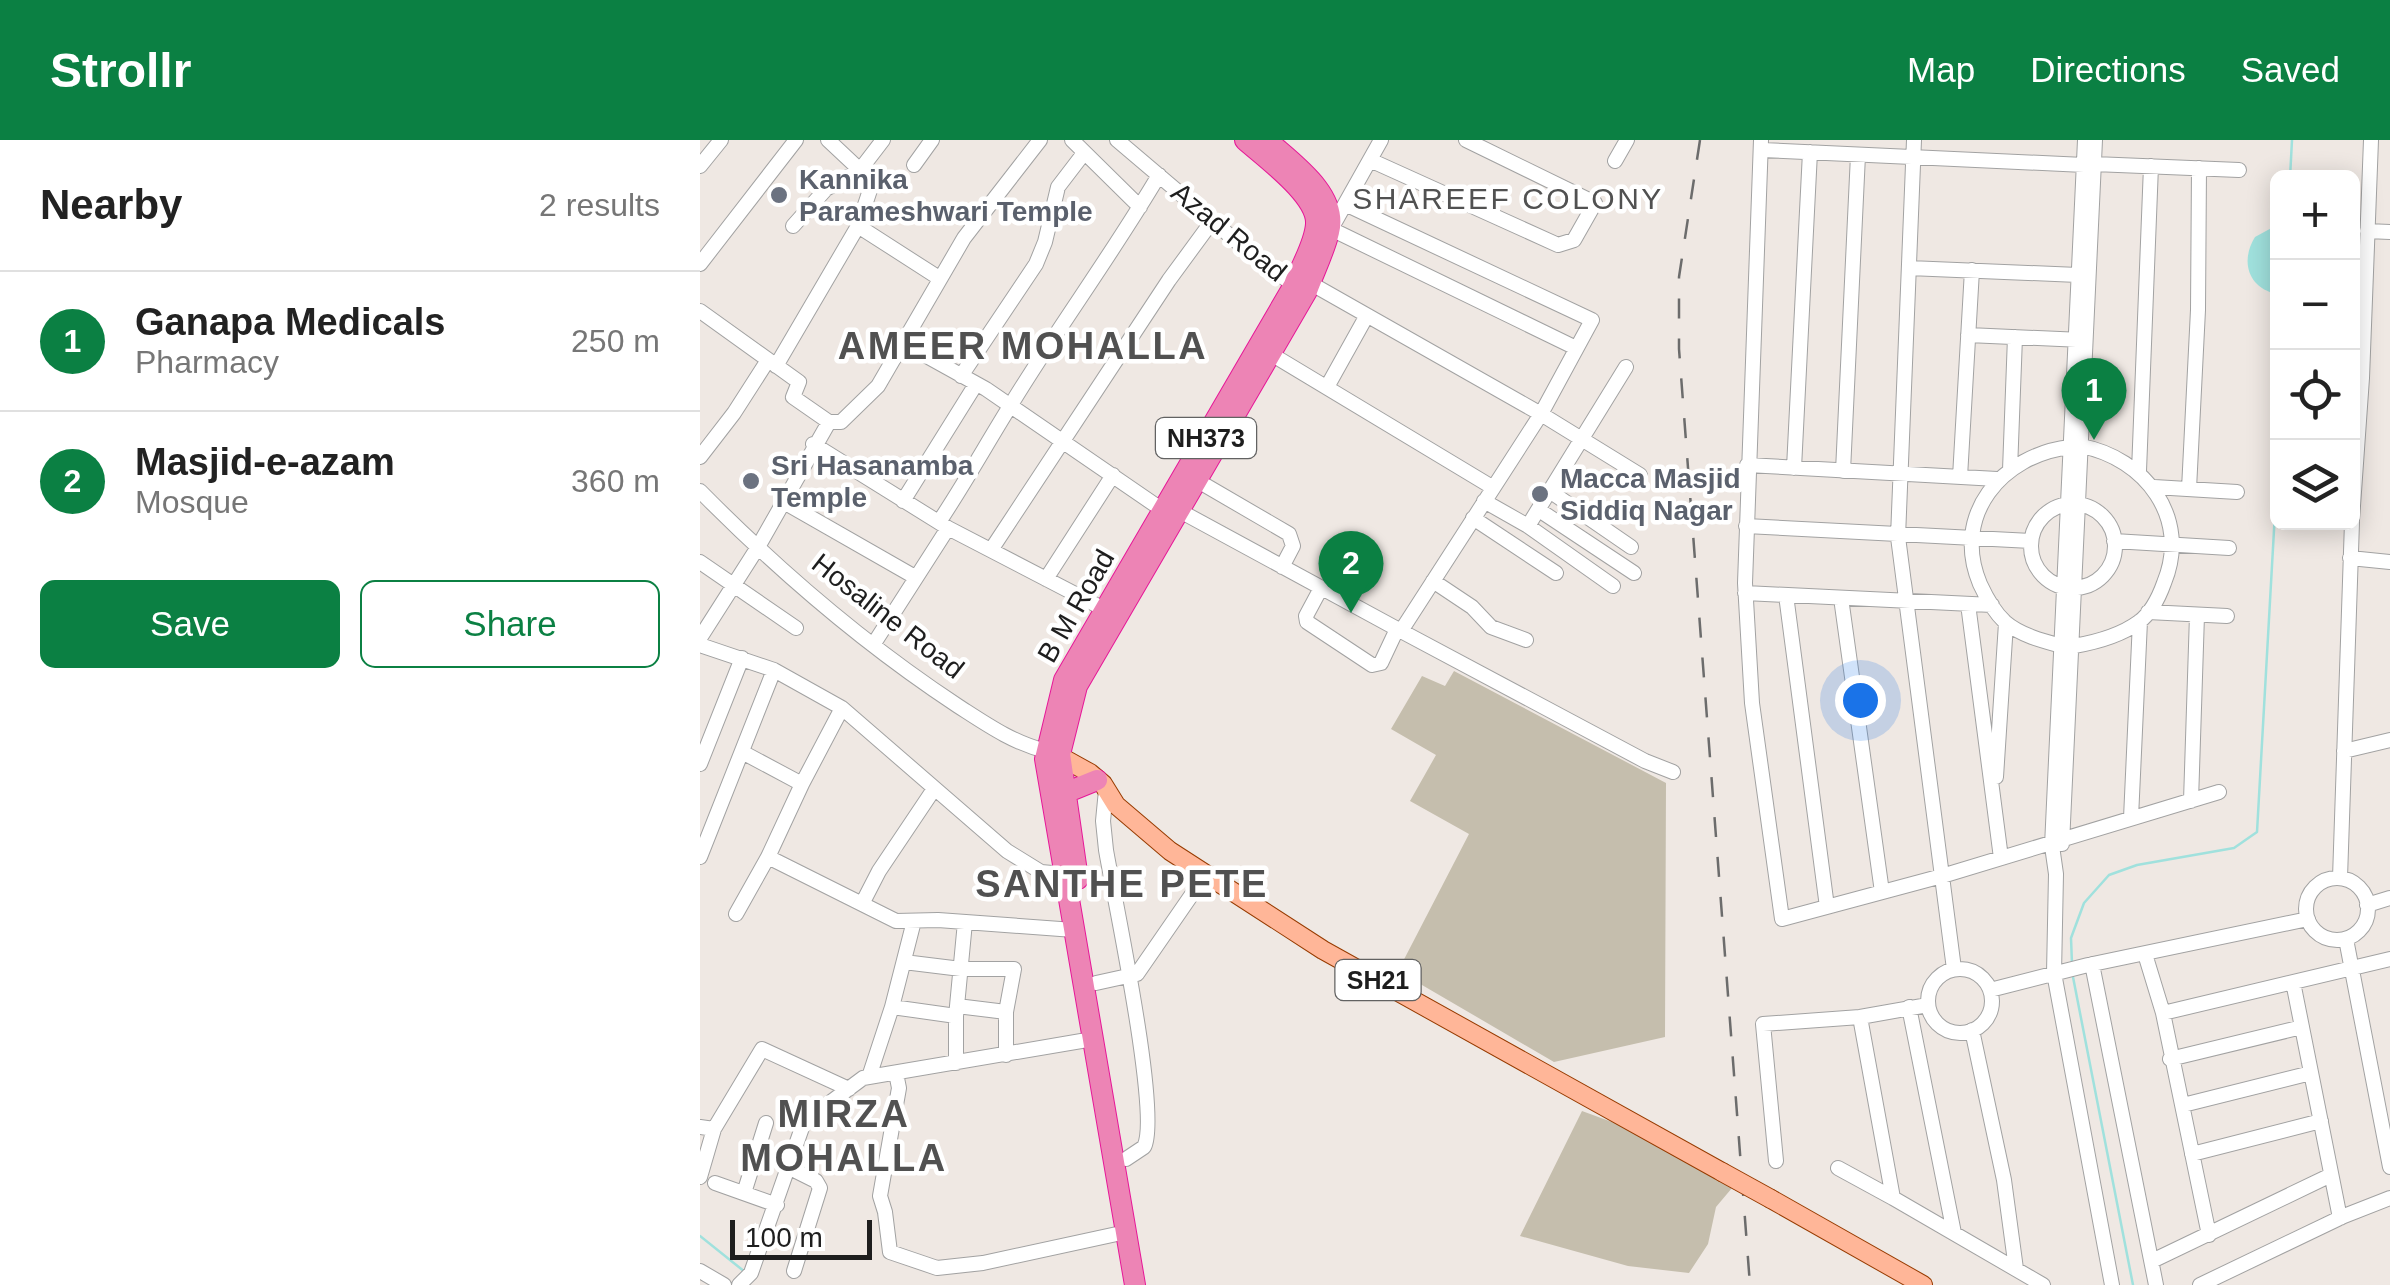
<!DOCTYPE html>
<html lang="en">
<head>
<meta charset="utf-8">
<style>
  :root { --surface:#fff; --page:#f2f2f2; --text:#222; --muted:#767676; --line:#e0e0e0; --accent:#0b8043 }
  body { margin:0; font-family:Arial,sans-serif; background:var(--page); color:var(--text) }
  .controls { position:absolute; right:30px; top:30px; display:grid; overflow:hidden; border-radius:15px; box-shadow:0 5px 25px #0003 }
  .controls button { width:90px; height:90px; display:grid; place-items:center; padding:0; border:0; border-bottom:2px solid var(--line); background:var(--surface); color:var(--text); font:50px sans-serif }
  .scale { position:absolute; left:30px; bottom:25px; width:142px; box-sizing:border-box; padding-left:10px; border:5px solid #1e1e1e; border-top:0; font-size:28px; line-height:35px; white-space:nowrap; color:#1e1e1e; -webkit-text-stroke:8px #fff; paint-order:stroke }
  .you { position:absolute; left:1160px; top:560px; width:35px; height:35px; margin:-25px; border:8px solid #fff; border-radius:50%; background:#1a73e8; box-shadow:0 0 0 15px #1a73e833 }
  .badge { display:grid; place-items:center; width:65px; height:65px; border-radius:50%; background:var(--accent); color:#fff; font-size:32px; font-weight:700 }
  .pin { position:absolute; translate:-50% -82px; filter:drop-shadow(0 2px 5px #0008) }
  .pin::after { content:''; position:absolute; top:52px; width:35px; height:30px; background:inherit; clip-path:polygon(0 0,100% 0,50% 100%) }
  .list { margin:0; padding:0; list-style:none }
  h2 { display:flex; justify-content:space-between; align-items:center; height:130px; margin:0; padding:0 40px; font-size:42px }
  h2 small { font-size:32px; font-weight:400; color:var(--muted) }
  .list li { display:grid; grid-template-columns:65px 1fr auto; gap:30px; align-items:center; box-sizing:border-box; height:140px; padding:0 40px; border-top:2px solid var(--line) }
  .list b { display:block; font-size:38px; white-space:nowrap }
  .list p { margin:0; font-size:32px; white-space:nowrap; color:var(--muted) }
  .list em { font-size:32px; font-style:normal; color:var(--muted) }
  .actions { display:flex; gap:20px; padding:30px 40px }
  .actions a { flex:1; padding:22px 0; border:2px solid var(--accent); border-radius:15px; text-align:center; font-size:35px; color:var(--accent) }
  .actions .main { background:var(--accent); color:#fff }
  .icon { flex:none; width:55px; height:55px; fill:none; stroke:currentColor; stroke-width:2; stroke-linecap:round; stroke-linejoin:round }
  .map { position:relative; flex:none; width:1690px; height:1145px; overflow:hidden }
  header { display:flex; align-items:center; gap:60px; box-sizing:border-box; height:140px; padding:0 50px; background:var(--accent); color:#fff }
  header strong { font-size:48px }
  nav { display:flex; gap:55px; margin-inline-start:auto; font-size:35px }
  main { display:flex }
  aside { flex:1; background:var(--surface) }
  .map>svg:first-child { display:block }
</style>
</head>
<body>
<header>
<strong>Strollr</strong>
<nav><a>Map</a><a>Directions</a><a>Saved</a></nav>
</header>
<main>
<aside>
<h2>Nearby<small>2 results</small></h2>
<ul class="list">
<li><span class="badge">1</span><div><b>Ganapa Medicals</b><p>Pharmacy</p></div><em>250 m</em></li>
<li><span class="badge">2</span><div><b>Masjid-e-azam</b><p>Mosque</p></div><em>360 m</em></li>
</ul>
<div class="actions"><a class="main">Save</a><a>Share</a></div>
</aside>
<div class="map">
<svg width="1690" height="1145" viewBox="0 0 1690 1145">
  <rect width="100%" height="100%" fill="#efe8e3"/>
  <path fill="#c5bead" d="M754,531L966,643L965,897L854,922L698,831L769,694L710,661L736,615L691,589L722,536L745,546Z
    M882,971L931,989L1032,1048L1016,1067L1008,1104L989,1133L928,1126L820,1096Z"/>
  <path fill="#a0e1dd" d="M1577,85H1578L1577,154C1548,148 1540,121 1555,97Z"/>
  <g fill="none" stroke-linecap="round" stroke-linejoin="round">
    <path stroke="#a0e1dd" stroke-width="2.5" d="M1590,38L1592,0
      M1372,824L1371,798L1384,763L1409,735L1437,725L1534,708L1557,692L1578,319
      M1373,837L1433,1145
      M0,1096L45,1132"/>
    <defs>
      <path id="minor" d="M372,0L440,67
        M417,0L555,117L594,145
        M681,0L631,89L876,208
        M1061,0L1045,443L1052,563L1082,779L1242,736L1519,652
        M1214,0L1198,397L1254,829
        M1385,0L1352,706L1356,734L1354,833L1412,1145
        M1062,10L1384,25
        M670,20L858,105L874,100L895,63L766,0
        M915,21L927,0
        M1394,24L1539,30
        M214,25L232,0
        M0,26L21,0
        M93,86L126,49L160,30L183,0
        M158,86L239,138
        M1667,91L1690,92
        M0,124L96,0
        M1209,128L1378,135
        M610,143L841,274L940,335
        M0,171L99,242L93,257L129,282L58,407L0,498
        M1268,195L1382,200
        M203,203L286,249L464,371
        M571,214L792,347
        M76,226L158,86L170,50L160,30L128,0
        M261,236L336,124L345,102L358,47L384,13
        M627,247L666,177
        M129,282H141L178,246L264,98L340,0
        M113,304L248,388L404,469
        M0,317L34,273L68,220
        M1047,325L1297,339
        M1094,328L1110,12
        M1310,330L1315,197
        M1143,331L1158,15
        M1439,331L1451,26
        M1260,337L1272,130
        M498,341L589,394L593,406L582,427
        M1454,347L1537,352
        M1489,349L1498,170L1499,28
        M0,351C77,429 167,506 258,566C286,584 313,603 346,611
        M851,352L931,407
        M82,361L215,437
        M203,361L276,244
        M784,361L828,386L913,446
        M1331 406a42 42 0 1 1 84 0a42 42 0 1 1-84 0Z
        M839,370L934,433
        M480,371L701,491L841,274L892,180L645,64
        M773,378L856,433
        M1652,380L1662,238L1671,0
        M239,382C265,343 287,303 312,263C359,186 413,113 459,35
        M828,386L926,227
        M1046,386L1331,401
        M1414,401L1529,408
        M291,410L469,140L513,80
        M1650,418L1690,422
        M0,422L96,488
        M346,439L413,335
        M733,441L772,467L791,487L826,500
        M621,448L606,476L607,482L672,525L681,523L697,489
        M1045,453L1292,465
        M1086,455L1127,767
        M1141,458L1182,752
        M1268,464L1301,718
        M1448,472L1527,476
        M701,491L945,621L973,632
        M0,505L74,530L142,568L307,711L341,732L363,734
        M173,505L248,388
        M1362,506C1343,501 1320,495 1305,482C1294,472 1286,457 1280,444C1251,375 1302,315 1370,307
        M1374,506C1397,502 1420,496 1439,482C1451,473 1459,457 1464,443C1491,378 1445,318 1381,306
        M1644,611L1690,600
        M42,612L102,644L68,717L196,781L238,780L374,790
        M0,624L42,518
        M1296,637L1306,483
        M102,644L142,568
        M406,650L403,681L406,710C414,757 461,976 444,1007L426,1019
        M1491,661L1497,475
        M1431,678L1440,481
        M1362,704L1395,0
        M0,717L74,530
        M1640,738L1652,382
        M1606 769a31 31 0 1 1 62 0a31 31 0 1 1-62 0Z
        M162,764L179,731L234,649
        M1667,765L1690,758
        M36,774L68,717
        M214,781L192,867L256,876L257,866
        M265,782L257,866L306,872V915
        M1646,799L1690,1027
        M1445,814L1463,873L1509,1095
        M204,822L261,829H314L306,872
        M1392,824L1456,1145
        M1228 861a32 32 0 1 1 64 0a32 32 0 1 1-64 0Z
        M1593,842L1640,1078
        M396,843L437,834L506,734
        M1290,850L1388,825L1608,779
        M1209,867L1254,1093
        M1463,873L1690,819
        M256,876V923
        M1160,877L1193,1058L1343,1145
        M1272,890L1304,1040L1316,1129
        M1470,919L1602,887
        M196,933L199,948L180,1056L185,1072L190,1112L237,1128L283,1123L426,1092
        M169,937L192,867
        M1483,965L1611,933
        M0,987L14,989L62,909L149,949
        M1492,1014L1621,981
        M1076,1021L1063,884L1160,877L1228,865
        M90,1028L116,1041L120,1048L94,1131
        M1138,1028L1193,1058
        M0,1037L14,989
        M15,1043L77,1065
        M44,1053L66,983
        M1452,1121L1631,1035
        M0,1131L24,1145
        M39,1145L51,1133L104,982L163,938L393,899
        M1500,1145L1644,1076L1690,1058"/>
      <path id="major" d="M352,612L390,633L403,644L416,665L470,711L623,810L1022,1032
        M1071,1059L1223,1145"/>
      <path id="highway" d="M365,653L397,640
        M378,739L360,614L377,546L607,151C614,132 624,112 629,92C639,54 591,22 567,0
        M435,1145L345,619L364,540L594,145C600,127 615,104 616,84C618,56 565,18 545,0"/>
    </defs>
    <use href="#minor" stroke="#a2a2a2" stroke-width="16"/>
    <use href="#major" stroke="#973b00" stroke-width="20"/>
    <use href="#highway" stroke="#e61798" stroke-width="22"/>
    <use href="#minor" stroke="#fff" stroke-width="14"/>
    <use href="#major" stroke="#ffb698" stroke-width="18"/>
    <use href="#highway" stroke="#ed84b5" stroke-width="20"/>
    <path stroke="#6c6c6c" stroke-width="2.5" stroke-dasharray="20 20" stroke-linecap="butt" d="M1000,0L979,137V209L1050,1145"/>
    <defs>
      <path id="major-bridge" d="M1022,1032L1071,1059"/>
    </defs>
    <use href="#major-bridge" stroke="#973b00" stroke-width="20" stroke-linecap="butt"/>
    <use href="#major-bridge" stroke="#ffb698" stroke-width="18"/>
  </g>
  <g fill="#6b7280" stroke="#fff" stroke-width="4">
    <circle cx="79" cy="55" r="10"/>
    <circle cx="51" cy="341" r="10"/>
    <circle cx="840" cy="354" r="10"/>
  </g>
  <g text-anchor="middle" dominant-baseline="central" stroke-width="9" stroke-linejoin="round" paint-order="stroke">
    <g fill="#fff" stroke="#626262" stroke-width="2.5">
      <rect x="456" y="278" width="100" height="40" rx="8"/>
      <rect x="635.5" y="820" width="85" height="40" rx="8"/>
    </g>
    <g font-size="25" font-weight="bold" fill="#1e1e1e">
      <text x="506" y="298">NH373</text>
      <text x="678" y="840">SH21</text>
    </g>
    <g font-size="28" font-weight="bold" fill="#5b616d" stroke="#fff" text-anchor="start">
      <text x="99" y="39">Kannika<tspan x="99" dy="32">Parameshwari Temple</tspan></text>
      <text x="71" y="325">Sri Hasanamba<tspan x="71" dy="32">Temple</tspan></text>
      <text x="860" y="338">Macca Masjid<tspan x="860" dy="32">Siddiq Nagar</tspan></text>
    </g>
    <g font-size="28" fill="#1e1e1e" stroke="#fff">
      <text transform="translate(529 92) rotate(39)">Azad Road</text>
      <text transform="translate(376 466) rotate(-60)">B M Road</text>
      <text transform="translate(188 476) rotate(38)">Hosaline Road</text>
    </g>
    <g font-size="30" letter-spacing="2.5" fill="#515151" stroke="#fff">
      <text x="808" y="58">SHAREEF COLONY</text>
    </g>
    <g font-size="38" font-weight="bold" letter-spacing="2.5" fill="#515151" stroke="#fff">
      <text x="323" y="206">AMEER MOHALLA</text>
      <text x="422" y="744">SANTHE PETE</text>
      <text x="144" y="974">MIRZA<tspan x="144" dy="44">MOHALLA</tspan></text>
    </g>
  </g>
</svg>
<div class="controls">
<button>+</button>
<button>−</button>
<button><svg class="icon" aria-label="locate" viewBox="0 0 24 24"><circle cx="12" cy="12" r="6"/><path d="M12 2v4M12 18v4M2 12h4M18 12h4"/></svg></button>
<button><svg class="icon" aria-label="layers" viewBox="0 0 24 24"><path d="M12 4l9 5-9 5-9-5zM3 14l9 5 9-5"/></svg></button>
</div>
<div class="scale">100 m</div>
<div class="you"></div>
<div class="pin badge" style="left:1394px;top:300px">1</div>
<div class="pin badge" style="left:651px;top:473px">2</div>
</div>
</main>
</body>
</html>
